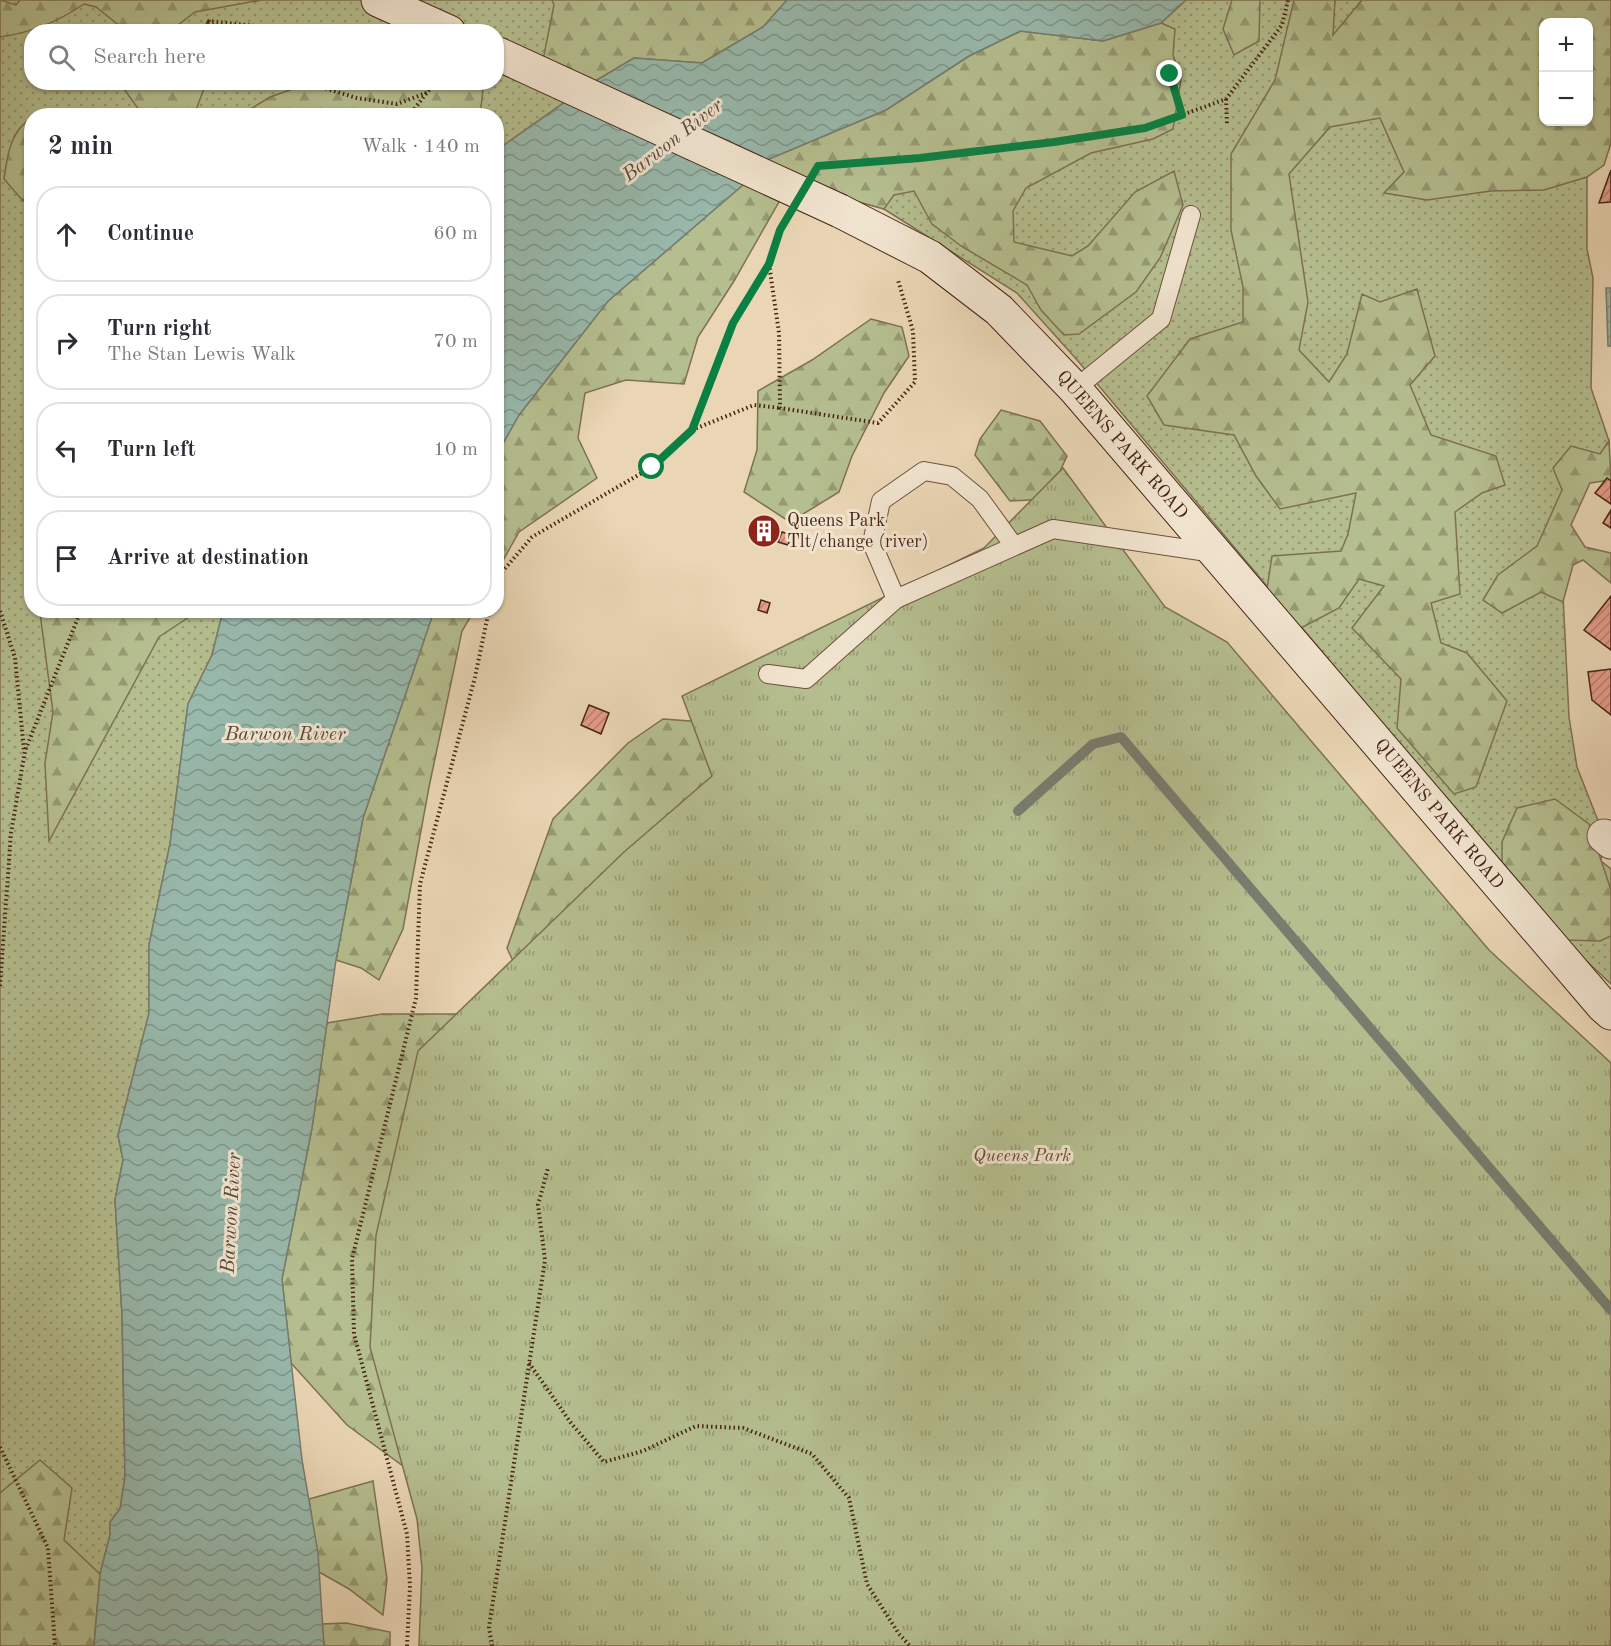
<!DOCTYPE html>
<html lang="en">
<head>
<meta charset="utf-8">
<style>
  :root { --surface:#fff; --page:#f2f2f3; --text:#2b2b33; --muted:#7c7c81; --line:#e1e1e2 }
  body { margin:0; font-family:"Old Standard TT",serif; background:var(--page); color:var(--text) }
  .controls { position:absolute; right:18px; top:18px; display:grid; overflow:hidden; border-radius:12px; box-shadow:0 2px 4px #0004 }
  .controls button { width:54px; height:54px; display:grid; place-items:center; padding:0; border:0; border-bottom:2px solid var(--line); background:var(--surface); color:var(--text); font:30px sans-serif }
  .stop { position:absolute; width:18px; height:18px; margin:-14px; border:4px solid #0b8043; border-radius:50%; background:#fff }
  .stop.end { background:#0b8043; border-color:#fff; box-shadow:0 2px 6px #0008 }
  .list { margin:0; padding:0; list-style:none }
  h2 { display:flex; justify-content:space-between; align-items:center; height:78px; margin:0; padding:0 24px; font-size:26px }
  h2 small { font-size:20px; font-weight:400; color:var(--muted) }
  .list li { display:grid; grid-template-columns:39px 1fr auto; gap:18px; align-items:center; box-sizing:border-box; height:96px; margin:0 12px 12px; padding:0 12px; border:2px solid var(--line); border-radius:24px }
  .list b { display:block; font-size:22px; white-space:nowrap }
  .list p { margin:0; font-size:20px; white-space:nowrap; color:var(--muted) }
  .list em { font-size:20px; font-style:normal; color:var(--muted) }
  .icon { flex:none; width:33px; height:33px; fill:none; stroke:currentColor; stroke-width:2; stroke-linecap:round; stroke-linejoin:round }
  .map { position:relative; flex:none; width:1611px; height:1646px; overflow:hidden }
  .search { position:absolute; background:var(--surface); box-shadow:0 2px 4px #0004; left:24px; top:24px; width:480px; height:66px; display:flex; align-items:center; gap:15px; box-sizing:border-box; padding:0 21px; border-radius:24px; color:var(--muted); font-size:22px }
  .panel { position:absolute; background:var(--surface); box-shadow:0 2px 4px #0004; left:24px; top:108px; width:480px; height:510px; border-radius:24px }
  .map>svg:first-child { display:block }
</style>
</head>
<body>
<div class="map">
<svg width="1611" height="1646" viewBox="0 0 1611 1646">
  <defs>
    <pattern id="grass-dots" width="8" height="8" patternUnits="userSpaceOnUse" patternTransform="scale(1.5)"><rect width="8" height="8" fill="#b5be8f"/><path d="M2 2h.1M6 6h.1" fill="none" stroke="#959a74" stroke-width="1.8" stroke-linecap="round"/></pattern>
    <pattern id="forest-firs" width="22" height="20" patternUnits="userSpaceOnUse" patternTransform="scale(1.5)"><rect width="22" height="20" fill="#b5be8f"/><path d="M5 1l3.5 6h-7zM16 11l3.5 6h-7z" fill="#959a74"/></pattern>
    <pattern id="park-tufts" width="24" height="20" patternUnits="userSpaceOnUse" patternTransform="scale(1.5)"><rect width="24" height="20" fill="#b5be8f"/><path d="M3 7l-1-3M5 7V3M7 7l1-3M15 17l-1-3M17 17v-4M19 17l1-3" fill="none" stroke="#959a74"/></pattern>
    <pattern id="water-waves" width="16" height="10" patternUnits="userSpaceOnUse" patternTransform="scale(1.5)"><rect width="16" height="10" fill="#98b9ac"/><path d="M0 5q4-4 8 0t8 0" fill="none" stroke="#7e968b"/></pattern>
    <pattern id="building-hatch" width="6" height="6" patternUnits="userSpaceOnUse" patternTransform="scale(1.5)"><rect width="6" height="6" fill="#e79c8a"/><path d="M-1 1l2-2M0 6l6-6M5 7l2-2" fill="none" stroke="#bd7f70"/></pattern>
  </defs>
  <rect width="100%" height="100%" fill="#ead6b5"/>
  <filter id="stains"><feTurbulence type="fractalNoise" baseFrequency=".00333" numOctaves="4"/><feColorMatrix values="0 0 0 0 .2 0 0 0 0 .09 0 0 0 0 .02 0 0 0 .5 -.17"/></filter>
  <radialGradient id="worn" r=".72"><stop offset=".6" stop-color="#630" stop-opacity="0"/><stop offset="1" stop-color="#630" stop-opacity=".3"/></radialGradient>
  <path fill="url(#grass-dots)" stroke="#7e7152" stroke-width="1.5" fill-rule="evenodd" d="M0,0H787L702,63L634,58L592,83L497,150L496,116H32V610L223,611L212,655L188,704L170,844L149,945V1013L118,1135L123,1160L115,1200L122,1314L125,1477L120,1509L110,1522V1535L100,1574L94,1646H0ZM32,32H496V82H32Z
    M1186,0H1587L1544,22V122H1587V249L1593,278L1591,388L1609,441L1559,514L1569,717L1577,767L1604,836L1601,861L1611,869V984L1564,940L1078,361L1017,293L884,209L845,198L886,110L969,56L1021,31L1103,41L1161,23Z"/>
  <path fill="url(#forest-firs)" stroke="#7e7152" stroke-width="1.5" fill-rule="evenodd" d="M0,0L16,5L20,0H262L195,12L169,32L126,31L96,7L84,4C59,21 30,33 0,37Z
    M552,0H787L763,27L702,63L634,58L592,83L543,60L554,5Z
    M1232,0H1260L1259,41L1234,55L1223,29Z
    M1294,0H1335L1333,35L1362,0H1611V143L1604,165L1587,177L1544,190L1491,191L1427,200L1384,193L1404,172L1380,118L1330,127L1289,174L1308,302L1299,350L1329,382L1347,354L1362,294L1380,302L1417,289L1435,356L1410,385L1431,435L1496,456L1505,485L1482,493L1455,512L1460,594L1431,603L1441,643L1467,653L1507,701L1476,787L1454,794L1397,728L1401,679L1352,628L1384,586L1359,579L1339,608L1301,628L1267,589L1272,556L1341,551L1348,534L1356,493L1280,509L1256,476L1234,435L1164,425L1147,396L1190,339L1243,322V287L1231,230V154L1275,80ZM1544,22H1588V122H1544Z
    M1161,23L1175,29L1173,55L1181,79L1173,129L1153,139L1091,153L1026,188L1013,211L1014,242L1072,256L1088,246L1135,192L1174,171L1183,205L1160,258L1136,292L1079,334L1064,335L1041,310L1027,285L961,246L932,224L914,191L894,195L884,209L845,198L764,161L886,110L969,56L1021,31L1103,41Z
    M432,82L483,90L480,115H241L270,97L310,83Z
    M129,83V82L206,83L196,110L189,115H146L139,110L124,89Z
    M31,119V188L23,201L4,179C7,158 10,130 31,119Z
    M744,184L780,200L734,281L698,337L684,384L626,380L585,393L578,438L597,478L519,532L497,571V454L519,415L608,301Z
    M871,319L902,327L909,356L884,393L852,456L839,492L790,522L744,492L757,450L758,391L812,360Z
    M1001,410L1040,421L1067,456L1047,499L1010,501L975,455L980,439Z
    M1609,441L1611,480L1590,483L1571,525L1585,547L1611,553V583L1583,560L1573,565L1563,602L1541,592L1502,613L1483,600L1498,575L1537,546L1562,490L1553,468L1571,446L1600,454Z
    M43,611H198L159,637L49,841L45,763L53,712L40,613Z
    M434,611H474L462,631L429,787L403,929L379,980L361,968L336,960L363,818Z
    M663,719L744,725L429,1485L347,1425L291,1363L282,1279L312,1128L327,1023L382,1014H489L518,972L507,948L553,819L628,743Z
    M1555,799L1589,824L1611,890V936L1600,941L1564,940L1502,867V842L1517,808Z
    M40,1460L72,1488L64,1540L100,1574L94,1646H0V1493Z
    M373,1481L387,1579L383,1615L349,1589L319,1572L309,1499Z
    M346,1623L390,1632V1646H324L322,1624Z"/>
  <path fill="url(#park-tufts)" stroke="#7e7152" stroke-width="1.5" d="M1063,468L1165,607L1227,642L1489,950L1611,1063V1646H419L422,1568L417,1519L370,1347L376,1235L418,1051L624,852L712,776L682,696L984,548Z"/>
  <path fill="url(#water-waves)" stroke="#787d70" stroke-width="1.5" d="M787,0H1186L1161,23L1103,41L1020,31L969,56L886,110L764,161L744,184L608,301L519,415L497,454V150L592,83L634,58L702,63L763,27Z
    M1606,288H1611V346H1608Z
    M223,611H434L363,818L336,960L312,1128L282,1279L302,1460L318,1553L324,1646H94L100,1574L110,1535V1522L120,1509L125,1477L122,1314L115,1200L123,1160L118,1135L149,1013V945L170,844L188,704L212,655Z"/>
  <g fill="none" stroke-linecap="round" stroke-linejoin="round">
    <path stroke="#787d70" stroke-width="10" d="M1018,811L1093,744L1121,737L1611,1310"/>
  </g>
  <path fill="url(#building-hatch)" stroke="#472415" stroke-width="1.5" d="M1611,170V202L1599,203Z
    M1607,478L1611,481V504L1595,493Z
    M1611,510V528L1603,523Z
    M756,522L775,529L771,540L752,534Z
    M782,532L792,535L788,545L778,542Z
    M1611,596V650L1584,630Z
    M761,600L770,603L767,613L758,610Z
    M1611,669V715L1592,700L1588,672Z
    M589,705L609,713L601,734L581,725Z"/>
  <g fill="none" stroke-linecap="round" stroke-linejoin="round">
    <defs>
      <path id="service" d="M1075,389L1161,319L1191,215
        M896,599L872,543L881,501L924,471L952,476L980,499L1014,546
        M768,674L806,679L896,599L1053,529L1214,553"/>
      <path id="minor" d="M1604,836L1611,842"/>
      <path id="secondary" d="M378,0L449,32
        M840,211L930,257L999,310L1075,389L1603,1006L1611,1013"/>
    </defs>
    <use href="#service" stroke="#70503d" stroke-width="20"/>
    <use href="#minor" stroke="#70503d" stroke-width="35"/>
    <use href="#secondary" stroke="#472415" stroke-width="35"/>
    <path stroke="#472415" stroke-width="4" stroke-dasharray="1.5 3" stroke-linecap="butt" d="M63,30L66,32
      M203,32L209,21
      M219,32L209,21L311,32
      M1170,74L1182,115
      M304,82L357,98L397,104L429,92
      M1226,99L1227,124
      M409,116L435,82
      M828,165L920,158L1054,142L1145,128L1182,115L1226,99L1282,25L1288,0
      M769,264L779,333L780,408L878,423L915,382L913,331L898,280
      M692,430L754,405L780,408
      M496,579L532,537L652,467L692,430L733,323L769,264L784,223
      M0,611L15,658L24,750
      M0,986L11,833L25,751L81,610
      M529,1363L571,1423L604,1462L643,1451L696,1426L743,1428L812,1454L849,1498L867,1584L899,1634L910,1646
      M0,1447L48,1548L55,1646
      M407,1646L410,1586L407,1534L354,1334L352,1259L416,998L420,884L475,677L489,610
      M492,1646L489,1627L545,1260L538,1205L548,1168"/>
    <use href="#service" stroke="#f1e4cf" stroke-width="18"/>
    <use href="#minor" stroke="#f1e4cf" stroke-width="33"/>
    <use href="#secondary" stroke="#f1e4cf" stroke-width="33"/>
    <defs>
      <path id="secondary-bridge" d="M496,53L840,211"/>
    </defs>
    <use href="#secondary-bridge" stroke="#472415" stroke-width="35" stroke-linecap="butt"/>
    <use href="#secondary-bridge" stroke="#f1e4cf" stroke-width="33"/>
  </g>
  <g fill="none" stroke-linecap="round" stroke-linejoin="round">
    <path stroke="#0b8043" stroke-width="8" d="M652,467L692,430L733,323L769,264L780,230L818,166L920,158L1054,142L1145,128L1182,115L1170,74"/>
  </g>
  <defs>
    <symbol id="building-disc" viewBox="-11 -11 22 22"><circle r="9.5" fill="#8f2418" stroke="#f1e4cf"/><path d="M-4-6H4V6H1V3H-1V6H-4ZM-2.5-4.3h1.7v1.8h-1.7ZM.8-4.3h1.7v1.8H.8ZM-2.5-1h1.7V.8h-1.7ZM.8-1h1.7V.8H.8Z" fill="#fff"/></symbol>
  </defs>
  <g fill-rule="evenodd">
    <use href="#building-disc" x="745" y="512" width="38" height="38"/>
  </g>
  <g text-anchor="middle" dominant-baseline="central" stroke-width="6" stroke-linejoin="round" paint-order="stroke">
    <g font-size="18" fill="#472415" stroke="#f1e4cf">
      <text transform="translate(1122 445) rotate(49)">QUEENS PARK ROAD</text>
      <text transform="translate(1439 814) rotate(50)">QUEENS PARK ROAD</text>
    </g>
    <g font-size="18" fill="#472415" stroke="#f1e4cf" text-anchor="start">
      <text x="787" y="521">Queens Park<tspan x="787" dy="21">Tlt/change (river)</tspan></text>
    </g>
    <g font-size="18" font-style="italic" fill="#624a34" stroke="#f1e4cf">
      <text x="1022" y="1156">Queens Park</text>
    </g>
    <g font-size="20" font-style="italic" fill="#5b493b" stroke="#f1e4cf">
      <text transform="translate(673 141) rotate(-38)">Barwon River</text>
      <text x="285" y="735">Barwon River</text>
      <text transform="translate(232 1213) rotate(-87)">Barwon River</text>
    </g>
  </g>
  <rect width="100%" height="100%" filter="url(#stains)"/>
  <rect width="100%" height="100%" fill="url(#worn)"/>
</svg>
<div class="controls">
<button>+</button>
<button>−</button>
</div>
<div class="stop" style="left:652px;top:467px"></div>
<div class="stop end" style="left:1170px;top:74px"></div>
<div class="search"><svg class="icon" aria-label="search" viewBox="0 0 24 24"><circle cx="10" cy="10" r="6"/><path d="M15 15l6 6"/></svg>Search here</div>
<section class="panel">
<h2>2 min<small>Walk · 140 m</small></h2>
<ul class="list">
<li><svg class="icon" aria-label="ahead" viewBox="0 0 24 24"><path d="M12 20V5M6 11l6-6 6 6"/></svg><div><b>Continue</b></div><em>60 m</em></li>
<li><svg class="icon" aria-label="right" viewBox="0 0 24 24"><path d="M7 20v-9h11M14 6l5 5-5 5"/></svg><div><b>Turn right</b><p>The Stan Lewis Walk</p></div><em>70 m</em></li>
<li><svg class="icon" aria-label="left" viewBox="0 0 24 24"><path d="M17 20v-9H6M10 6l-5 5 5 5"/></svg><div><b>Turn left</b></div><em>10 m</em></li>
<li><svg class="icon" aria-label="arrive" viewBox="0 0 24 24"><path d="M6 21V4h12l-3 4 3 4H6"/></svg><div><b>Arrive at destination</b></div></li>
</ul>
</section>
</div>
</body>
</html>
